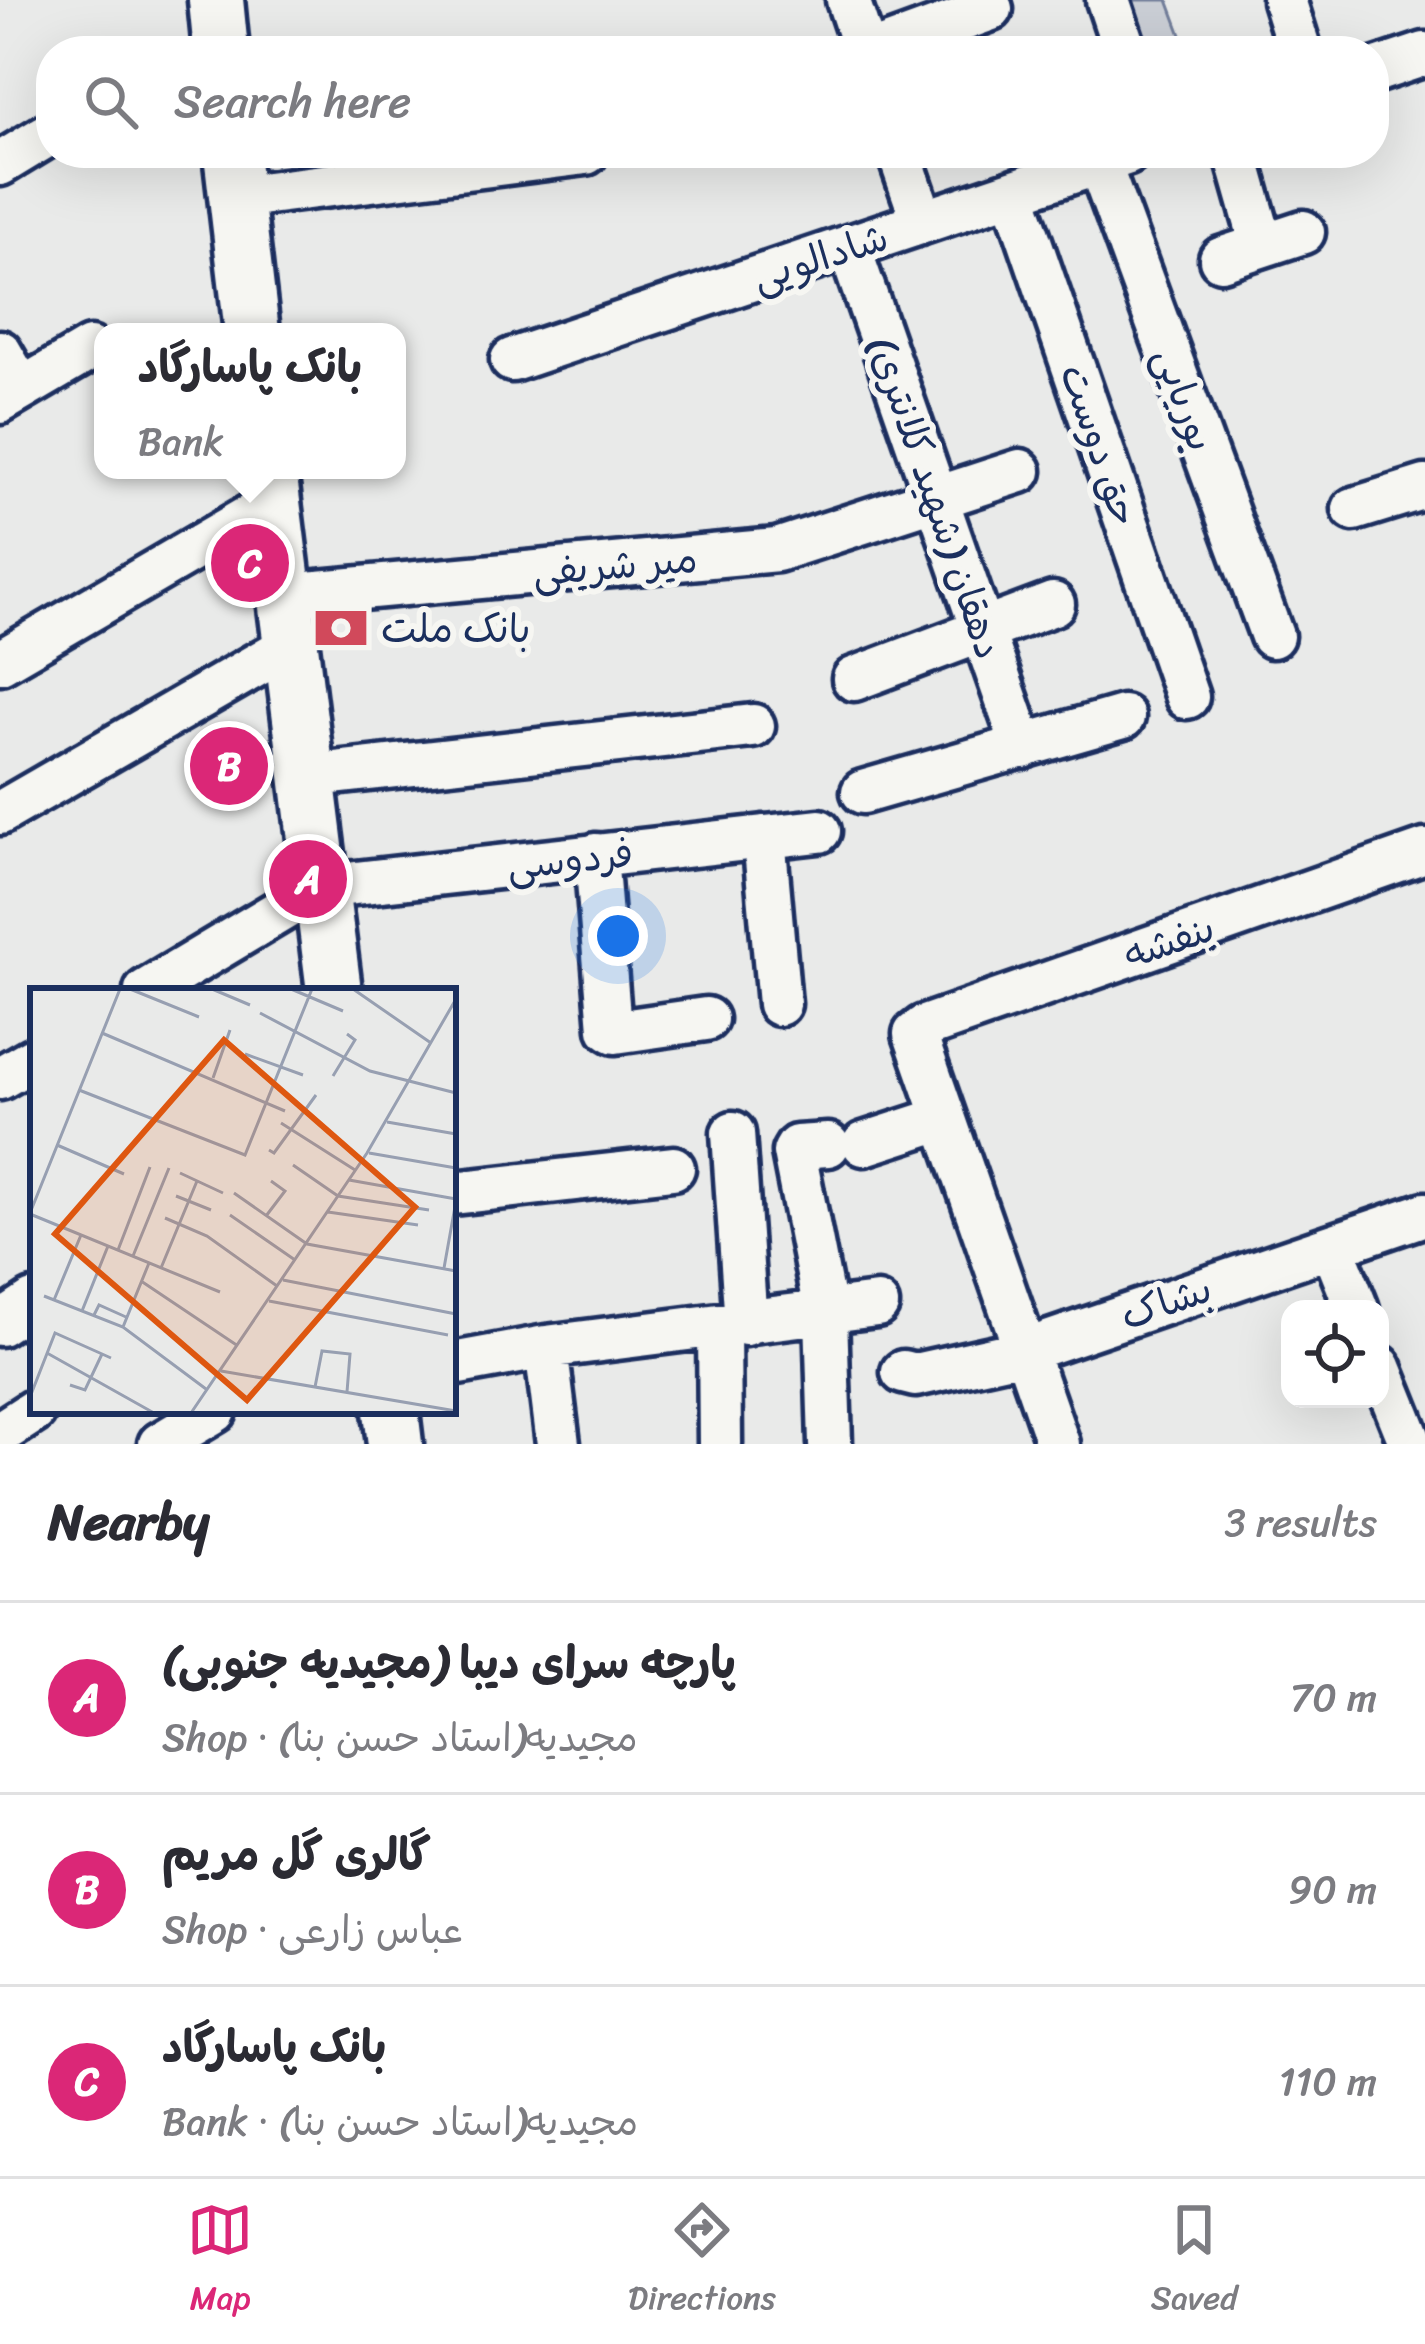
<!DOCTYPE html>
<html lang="en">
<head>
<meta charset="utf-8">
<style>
  :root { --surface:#fff; --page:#f2f2f3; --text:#2b2b33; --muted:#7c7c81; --line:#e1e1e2; --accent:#db2777 }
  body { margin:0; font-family:Sriracha,"Playpen Sans Arabic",sans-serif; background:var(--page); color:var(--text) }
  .controls { position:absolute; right:36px; bottom:36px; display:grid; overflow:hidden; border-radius:24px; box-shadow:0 12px 48px #0002 }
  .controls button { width:108px; height:108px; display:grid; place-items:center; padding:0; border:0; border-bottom:3px solid var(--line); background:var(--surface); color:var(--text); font:60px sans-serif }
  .you { position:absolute; left:618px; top:936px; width:42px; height:42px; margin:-30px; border:9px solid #fff; border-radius:50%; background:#1a73e8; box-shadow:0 0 0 18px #1a73e833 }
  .badge { display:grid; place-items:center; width:78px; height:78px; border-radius:50%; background:var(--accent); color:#fff; font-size:39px; font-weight:700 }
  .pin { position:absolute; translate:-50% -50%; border:6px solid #fff; box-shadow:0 3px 12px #0006 }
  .popup { position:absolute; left:94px; top:323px; width:312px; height:156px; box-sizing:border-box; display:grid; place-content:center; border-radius:24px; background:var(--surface); filter:drop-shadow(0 3px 9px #0005); font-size:39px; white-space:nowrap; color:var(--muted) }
  .popup b { font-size:45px; color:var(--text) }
  .popup::after { content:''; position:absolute; left:50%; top:100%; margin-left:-24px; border:24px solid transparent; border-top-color:var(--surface) }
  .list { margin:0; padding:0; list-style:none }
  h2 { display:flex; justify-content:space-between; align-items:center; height:156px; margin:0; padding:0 48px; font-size:51px }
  h2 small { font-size:39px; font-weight:400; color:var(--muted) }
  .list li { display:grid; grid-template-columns:78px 1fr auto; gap:36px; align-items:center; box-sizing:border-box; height:192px; padding:0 48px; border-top:3px solid var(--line) }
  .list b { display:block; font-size:45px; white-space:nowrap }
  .list p { margin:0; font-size:39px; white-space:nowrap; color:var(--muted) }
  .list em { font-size:39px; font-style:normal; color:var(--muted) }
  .icon { flex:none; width:66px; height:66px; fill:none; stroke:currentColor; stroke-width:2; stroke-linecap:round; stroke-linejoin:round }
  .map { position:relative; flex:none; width:1425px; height:1444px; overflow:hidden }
  .search { position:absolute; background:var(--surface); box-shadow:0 12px 48px #0002; left:36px; right:36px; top:36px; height:132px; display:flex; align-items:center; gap:30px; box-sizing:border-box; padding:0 42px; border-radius:48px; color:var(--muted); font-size:45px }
  .sheet { height:732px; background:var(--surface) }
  nav { display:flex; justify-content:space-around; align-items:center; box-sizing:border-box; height:168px; border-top:3px solid var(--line); background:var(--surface); font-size:33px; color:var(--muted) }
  nav a { display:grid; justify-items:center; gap:6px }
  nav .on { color:var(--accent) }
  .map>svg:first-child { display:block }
</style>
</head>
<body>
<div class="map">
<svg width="1425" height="1444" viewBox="0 0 1425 1444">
  <rect width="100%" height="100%" fill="#e9eae9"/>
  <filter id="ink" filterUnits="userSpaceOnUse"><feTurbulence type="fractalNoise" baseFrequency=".00833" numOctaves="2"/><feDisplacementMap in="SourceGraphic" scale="24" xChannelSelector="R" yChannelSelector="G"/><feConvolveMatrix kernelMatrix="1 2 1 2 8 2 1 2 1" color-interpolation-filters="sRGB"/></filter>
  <g filter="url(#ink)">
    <path fill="#caced5" stroke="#727e9a" stroke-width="3" d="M1117,0H1168L1187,51H1134Z"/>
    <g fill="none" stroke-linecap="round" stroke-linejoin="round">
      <defs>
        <path id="minor" d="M848,0L865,51
          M1108,0L1125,51
          M1284,0L1300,51
          M876,51L991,9
          M1374,71L1425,54
          M899,153L923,222
          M1236,153L1262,245
          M1099,163L1272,636
          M0,164L51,133
          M1013,192L1187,697
          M236,197L586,153
          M849,247L1023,747
          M1221,259L1303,232
          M0,352L21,388
          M512,360L1128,153
          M0,402L90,349
          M1354,509L1425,487
          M285,595L777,550L1020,471
          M0,662L273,503
          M854,679L1053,604
          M307,776L753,726
          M863,792L1123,717
          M0,813L291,645
          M764,837L779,1004
          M596,855L610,1029L615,1032L706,1019
          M146,991L320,887L819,831
          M0,1078L33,1059
          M733,1133L746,1324
          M864,1144L941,1119
          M828,1145L797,1147L794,1152L826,1315L830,1444
          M453,1193L673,1168
          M1332,1246L1357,1309
          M0,1324L33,1302
          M719,1328L720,1444
          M546,1347L558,1444
          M453,1364L546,1347L877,1305
          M1380,1367L1411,1444
          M903,1372L915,1375L1024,1351L1425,1214
          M0,1433L34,1411
          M160,1444L215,1411
          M1058,1444L915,1034L924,1027L1425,851"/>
        <path id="major" d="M216,0L221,51
          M231,153L252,332
          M269,470L334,991
          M391,1411L395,1444"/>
      </defs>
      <use href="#minor" stroke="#1b2f5e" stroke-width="51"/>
      <use href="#major" stroke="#1b2f5e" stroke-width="63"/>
      <use href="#minor" stroke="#f6f6f2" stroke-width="42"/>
      <use href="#major" stroke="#f6f6f2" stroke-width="54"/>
    </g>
  </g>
  <defs>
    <symbol id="bank-bare" viewBox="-9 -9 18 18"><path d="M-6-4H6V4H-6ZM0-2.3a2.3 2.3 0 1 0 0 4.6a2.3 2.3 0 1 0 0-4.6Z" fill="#d1495b" stroke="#f6f6f2" stroke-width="2.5" paint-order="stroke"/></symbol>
  </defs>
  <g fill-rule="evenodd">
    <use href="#bank-bare" x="303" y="590" width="76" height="76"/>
  </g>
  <g text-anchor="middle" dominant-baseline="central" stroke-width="12" stroke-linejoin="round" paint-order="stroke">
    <g font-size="39" fill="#1b2f5e" stroke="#f6f6f2">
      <text transform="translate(820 257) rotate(-18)">شادالویی</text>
      <text transform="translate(1185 399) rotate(70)">بوریایی</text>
      <text transform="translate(1100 445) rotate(71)">حق دوست</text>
      <text transform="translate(936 497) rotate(71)">دهقان (شهید کلانتری)</text>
      <text transform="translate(615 565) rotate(-5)">میر شریفی</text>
      <text transform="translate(570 859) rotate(-6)">فردوسی</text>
      <text transform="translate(1169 941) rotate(-19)">بنفشه</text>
      <text transform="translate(1166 1302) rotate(-19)">بشاک</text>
    </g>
    <g font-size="39" fill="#1b2f5e" stroke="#f6f6f2" text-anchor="start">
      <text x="381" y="628">بانک ملت</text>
    </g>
  </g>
  <g transform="translate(30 988)">
    <rect width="426" height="426" fill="#e9eae9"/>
    <path fill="none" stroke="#979fb1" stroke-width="3" d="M100,1L169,29M182,1L220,17M261,1L313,23M323,1L401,55M230,25L340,83L426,105M72,45L255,123M215,66L273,87M303,88L325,52L317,46M183,90L200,42M49,102L215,167L282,1M357,134L426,146M251,135L325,182M27,157L94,186M239,162L244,165L286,107M339,165L426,180M263,177L308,208L399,222M150,185L193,205M319,192L426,211M204,205L277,256L426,283M146,208L181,222M298,224L388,237M0,225L90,1M0,226L190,304M200,227L265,272M236,228L255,203L241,193M135,230L177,248L247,298M88,262L120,179M103,268L139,180M131,280L167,193M414,280L426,213M253,292L426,326M111,293L208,358M14,308L93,339L176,401M24,312L51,247M239,313L418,347M52,323L78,258M64,327L69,317L96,329M93,339L119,275M17,365L124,425M191,383L426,423M40,397L55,402L72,366M285,399L292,363L320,366L317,404M0,409L25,345L81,370M161,425L337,165L426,11"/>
    <path fill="#de5710" fill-opacity="0.15" stroke="#de5710" stroke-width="6" d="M194,52L385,219L217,412L25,246Z"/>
    <rect width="426" height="426" fill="none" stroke="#1b2f5e" stroke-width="6"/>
  </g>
</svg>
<div class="controls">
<button><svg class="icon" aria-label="locate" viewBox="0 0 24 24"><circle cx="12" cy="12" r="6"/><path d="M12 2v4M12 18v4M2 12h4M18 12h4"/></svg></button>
</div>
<div class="you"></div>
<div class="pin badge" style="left:308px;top:879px">A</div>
<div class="pin badge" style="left:229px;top:766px">B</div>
<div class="pin badge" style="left:250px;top:563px">C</div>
<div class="popup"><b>بانک پاسارگاد</b>Bank</div>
<div class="search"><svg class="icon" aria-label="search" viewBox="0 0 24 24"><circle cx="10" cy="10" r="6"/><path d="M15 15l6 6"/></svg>Search here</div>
</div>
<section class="sheet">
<h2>Nearby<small>3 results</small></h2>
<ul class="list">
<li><span class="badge">A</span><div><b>پارچه سرای دیبا (مجیدیه جنوبی)</b><p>Shop · مجیدیه(استاد حسن بنا)</p></div><em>70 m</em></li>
<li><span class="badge">B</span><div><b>گالری گل مریم</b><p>Shop · عباس زارعی</p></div><em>90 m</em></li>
<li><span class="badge">C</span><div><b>بانک پاسارگاد</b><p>Bank · مجیدیه(استاد حسن بنا)</p></div><em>110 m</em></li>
</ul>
</section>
<nav>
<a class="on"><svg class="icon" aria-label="map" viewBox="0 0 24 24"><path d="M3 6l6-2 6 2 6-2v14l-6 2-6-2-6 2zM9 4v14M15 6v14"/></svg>Map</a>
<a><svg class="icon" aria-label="directions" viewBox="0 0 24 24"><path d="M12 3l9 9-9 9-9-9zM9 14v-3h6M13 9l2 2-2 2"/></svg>Directions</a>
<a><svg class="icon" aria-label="saved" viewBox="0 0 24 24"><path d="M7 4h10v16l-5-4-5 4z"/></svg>Saved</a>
</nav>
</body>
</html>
